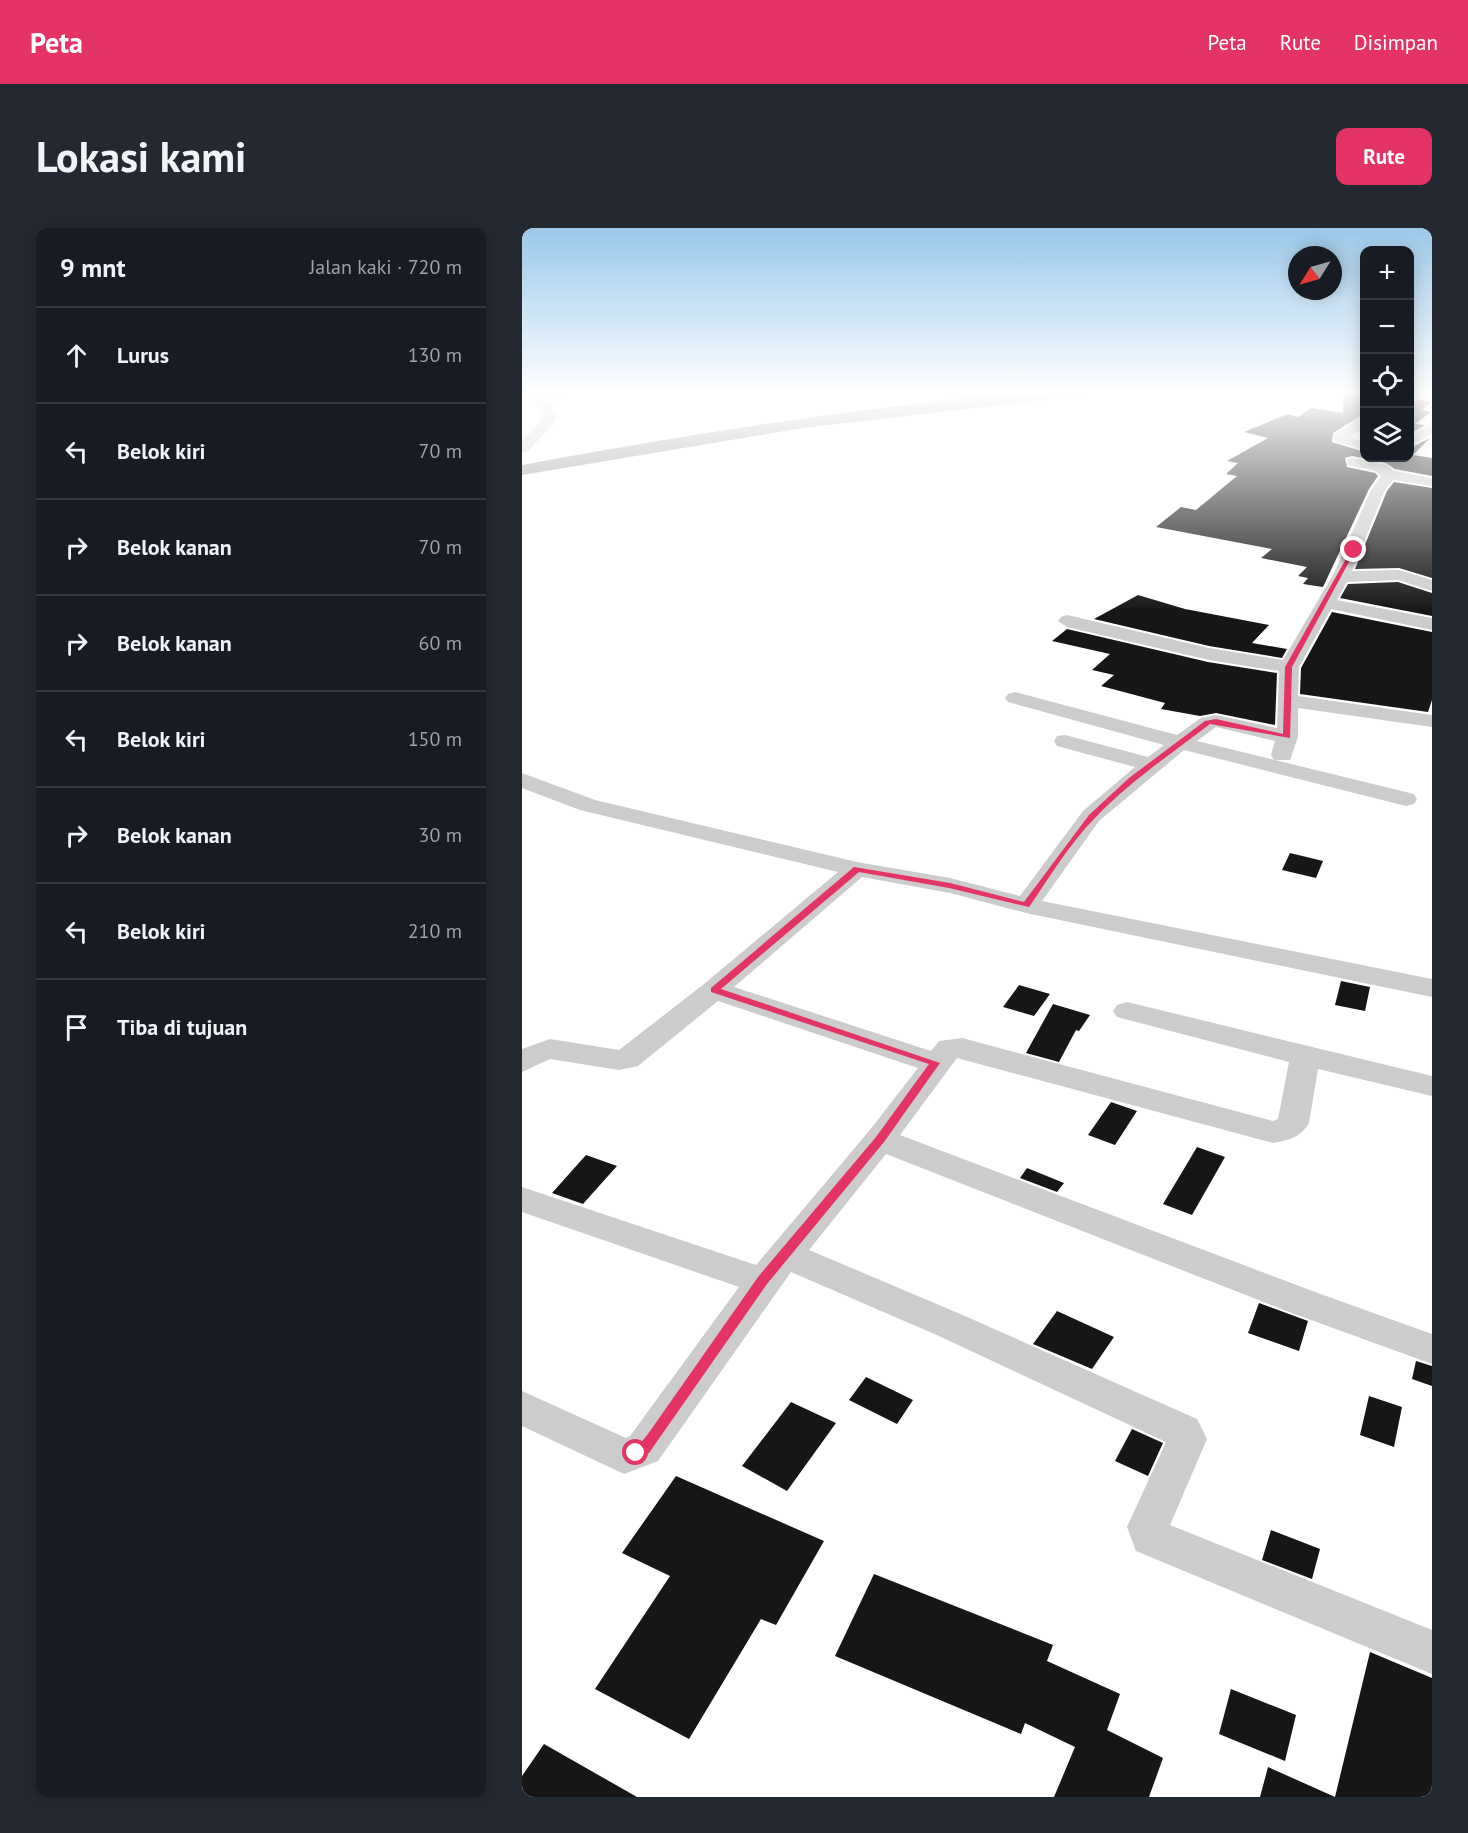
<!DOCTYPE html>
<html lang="id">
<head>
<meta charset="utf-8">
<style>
  :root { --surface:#171b24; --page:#242831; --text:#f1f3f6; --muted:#9ea1a6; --line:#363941; --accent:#e43365 }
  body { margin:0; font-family:"PT Sans",sans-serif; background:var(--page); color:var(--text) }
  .controls { position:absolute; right:18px; top:18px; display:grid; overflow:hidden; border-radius:12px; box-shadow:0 3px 15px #0003 }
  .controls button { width:54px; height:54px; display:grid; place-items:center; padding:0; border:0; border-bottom:2px solid var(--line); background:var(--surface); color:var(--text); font:30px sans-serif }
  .compass { position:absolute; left:766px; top:18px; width:54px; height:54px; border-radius:50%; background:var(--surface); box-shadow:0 3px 15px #0003; rotate:233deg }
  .stop { position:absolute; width:18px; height:18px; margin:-14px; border:4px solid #e43365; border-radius:50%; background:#fff }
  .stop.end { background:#e43365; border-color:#fff; box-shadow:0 2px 6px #0008 }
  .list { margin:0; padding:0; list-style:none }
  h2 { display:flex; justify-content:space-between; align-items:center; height:78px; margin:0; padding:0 24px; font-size:26px }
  h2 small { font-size:20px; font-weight:400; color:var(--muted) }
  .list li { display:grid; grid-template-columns:39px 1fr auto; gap:18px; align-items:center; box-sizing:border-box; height:96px; padding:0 24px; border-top:2px solid var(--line) }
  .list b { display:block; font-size:22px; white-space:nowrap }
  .list em { font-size:20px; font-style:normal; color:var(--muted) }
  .icon { flex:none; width:33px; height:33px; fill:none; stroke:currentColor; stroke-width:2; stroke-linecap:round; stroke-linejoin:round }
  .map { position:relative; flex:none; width:910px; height:1569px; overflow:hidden; border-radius:12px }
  header { display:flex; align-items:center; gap:36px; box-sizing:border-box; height:84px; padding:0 30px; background:var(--accent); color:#fff }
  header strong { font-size:28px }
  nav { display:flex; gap:33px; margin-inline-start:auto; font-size:21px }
  .intro { display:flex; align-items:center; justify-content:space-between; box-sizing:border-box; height:144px; padding:0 36px }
  h1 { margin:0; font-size:42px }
  .button { padding:15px 27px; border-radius:12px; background:var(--accent); color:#fff; font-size:21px; font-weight:700 }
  main { display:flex; gap:36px; padding:0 36px }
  aside { flex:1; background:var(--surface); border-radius:12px; box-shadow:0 3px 15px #0003 }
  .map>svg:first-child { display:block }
</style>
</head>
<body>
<header>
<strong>Peta</strong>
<nav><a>Peta</a><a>Rute</a><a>Disimpan</a></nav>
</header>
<div class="intro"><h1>Lokasi kami</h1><a class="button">Rute</a></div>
<main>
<aside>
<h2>9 mnt<small>Jalan kaki · 720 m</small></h2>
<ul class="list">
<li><svg class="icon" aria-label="ahead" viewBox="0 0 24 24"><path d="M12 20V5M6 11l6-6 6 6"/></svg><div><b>Lurus</b></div><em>130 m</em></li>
<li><svg class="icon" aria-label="left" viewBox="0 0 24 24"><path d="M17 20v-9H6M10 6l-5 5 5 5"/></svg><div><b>Belok kiri</b></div><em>70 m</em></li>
<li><svg class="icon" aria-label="right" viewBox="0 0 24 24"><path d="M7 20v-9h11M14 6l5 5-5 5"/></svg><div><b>Belok kanan</b></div><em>70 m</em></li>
<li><svg class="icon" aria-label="right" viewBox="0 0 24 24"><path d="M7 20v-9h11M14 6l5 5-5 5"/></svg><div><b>Belok kanan</b></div><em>60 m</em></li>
<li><svg class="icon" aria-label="left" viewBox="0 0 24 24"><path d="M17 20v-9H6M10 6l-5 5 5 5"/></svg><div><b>Belok kiri</b></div><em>150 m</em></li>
<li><svg class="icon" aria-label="right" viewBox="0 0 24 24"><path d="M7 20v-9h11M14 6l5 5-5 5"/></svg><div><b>Belok kanan</b></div><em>30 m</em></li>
<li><svg class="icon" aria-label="left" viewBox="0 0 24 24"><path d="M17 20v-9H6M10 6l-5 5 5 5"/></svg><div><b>Belok kiri</b></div><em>210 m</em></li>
<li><svg class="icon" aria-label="arrive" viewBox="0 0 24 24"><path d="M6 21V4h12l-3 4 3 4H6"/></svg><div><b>Tiba di tujuan</b></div></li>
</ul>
</aside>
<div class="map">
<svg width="910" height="1569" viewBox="0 0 910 1569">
  <rect width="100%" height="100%" fill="#fff"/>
  <path fill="#161616" d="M822,163H843V185L811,205L810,214L843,224V230H888V220L908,210L891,227L910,230V248L873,241L864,235L830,228L823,230L825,239L853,245L856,248L847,261L801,359L781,356L786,350L776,348L785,339L739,330L750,321L634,299L659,279L674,282L715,248L704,246L716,235L705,233L746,210L722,204L766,186L776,189L789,180L821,185Z
    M888,163H895L889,167L894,168L890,170L909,174L900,182L909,184L893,196L903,197L888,206Z
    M872,254L910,260V350L877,340L833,341L865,263Z
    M876,354L910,365V388L818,370L826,356Z
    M616,367L663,381L747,397L730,415L765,421L760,430L687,418L572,391Z
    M810,384L910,404V472L906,484L778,466L779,440Z
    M545,401L686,434L755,445L753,497L694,485L678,488L639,481L643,475L579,458L592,447L570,442L588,426L530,413Z
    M768,625L801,633L794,650L760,642Z
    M819,753L848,759L843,783L813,777Z
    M497,757L528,766L512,788L481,779Z
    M531,776L568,787L557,803L554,802L537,834L504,825Z
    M589,874L615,883L593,917L566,907Z
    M675,919L703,929L670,987L641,976Z
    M64,927L95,938L61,976L30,965Z
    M505,940L542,955L535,964L498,950Z
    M737,1075L786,1093L777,1123L726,1105Z
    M535,1083L592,1109L570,1141L511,1116Z
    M894,1133L910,1138V1158L890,1151Z
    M344,1149L391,1172L375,1196L327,1172Z
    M847,1168L880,1179L872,1219L838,1207Z
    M269,1174L314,1195L265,1263L220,1238Z
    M610,1201L641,1215L626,1248L593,1233Z
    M154,1248L302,1313L254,1397L239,1391L167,1511L73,1461L148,1348L100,1325Z
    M749,1302L798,1321L790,1351L740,1332Z
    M352,1346L531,1417L525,1433L598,1466L585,1502L641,1530L627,1569H532L553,1519L503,1495L499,1506L313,1428Z
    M848,1424L910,1450V1569H813Z
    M709,1461L774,1487L763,1533L697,1506Z
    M22,1516L115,1569H0V1548Z
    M746,1539L813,1569H738Z"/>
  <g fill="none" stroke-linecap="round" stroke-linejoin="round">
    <path fill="#ccc" fill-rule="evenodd" d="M7,163H58L25,171L35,187L29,199L5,224L0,225V213L18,194L21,187Z
      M842,187V199L828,209L842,214V222L812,213V207Z
      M910,196V206L888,218V208Z
      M830,230L864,237L872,243L910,250V258L871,252L863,262L830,343L877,342L910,352V363L876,352L825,354L815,372L910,390V402L809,381L777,439L776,468L910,487V499L776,480V509L768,532H752L749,527L753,513L694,499L675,513L892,566L895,571L892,576L884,578L662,522L577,593L520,673L910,751V769L504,685L428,665L340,649L212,759L409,823L417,813L440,810L751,893L756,891L767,834L595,789L591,783L595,777L605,774L910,848V868L796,841L787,895C778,910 767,912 751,915L435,830L378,907L793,1064L910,1106V1136L767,1084L364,926L287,1022L443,1088L675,1191L685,1211L648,1297L910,1402V1446L614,1323L605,1299L644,1214L417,1108L269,1044L136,1233L102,1246L0,1198V1163L104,1210L108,1208L217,1059L0,984V959L234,1037L347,903L396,840L196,773L116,838L97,842L28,831L0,844V821L28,811L97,822L182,756L316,644L58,582L0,560V545L73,572L335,634L428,650L498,668L561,583L613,539L535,518L532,513L535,508L543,507L626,529L642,517L486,474L483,470L486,466L493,464L655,507L679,490L694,487L755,500L757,443L687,432L545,399L536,393L539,389L545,387L687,420L761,432L812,345L849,262L859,248L854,243L825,237V231Z"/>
    <path fill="#969696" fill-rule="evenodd" d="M515,163H571L564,167L281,200L0,247V237C171,205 342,179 515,163Z"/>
  </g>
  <linearGradient id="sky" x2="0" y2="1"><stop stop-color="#9bc8e9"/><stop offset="0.43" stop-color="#fff"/><stop offset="1" stop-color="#fff" stop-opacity="0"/></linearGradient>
  <rect width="910" height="383" fill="url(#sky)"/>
  <path fill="#e43365" d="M834,321L770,439L768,510L688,496C649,526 607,554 573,590C547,616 528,649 507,679L427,660L337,644L199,761L418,835L362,914L245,1056L127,1225L114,1231L109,1230V1221L117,1217L126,1206L236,1049L354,909L407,836L189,764V760L332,639L428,655L502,674L567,587L607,550L683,493L694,491L761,506L763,439L829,322Z"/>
</svg>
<div class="controls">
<button>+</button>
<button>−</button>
<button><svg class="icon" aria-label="locate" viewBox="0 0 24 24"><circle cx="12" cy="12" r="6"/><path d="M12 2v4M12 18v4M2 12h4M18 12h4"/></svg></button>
<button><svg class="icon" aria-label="layers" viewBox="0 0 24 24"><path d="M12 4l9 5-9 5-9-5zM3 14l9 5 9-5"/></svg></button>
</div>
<svg class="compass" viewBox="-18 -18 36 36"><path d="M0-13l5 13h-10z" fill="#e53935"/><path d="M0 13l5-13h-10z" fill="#9ea1a6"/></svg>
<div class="stop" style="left:114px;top:1225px"></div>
<div class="stop end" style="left:832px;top:322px"></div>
</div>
</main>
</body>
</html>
